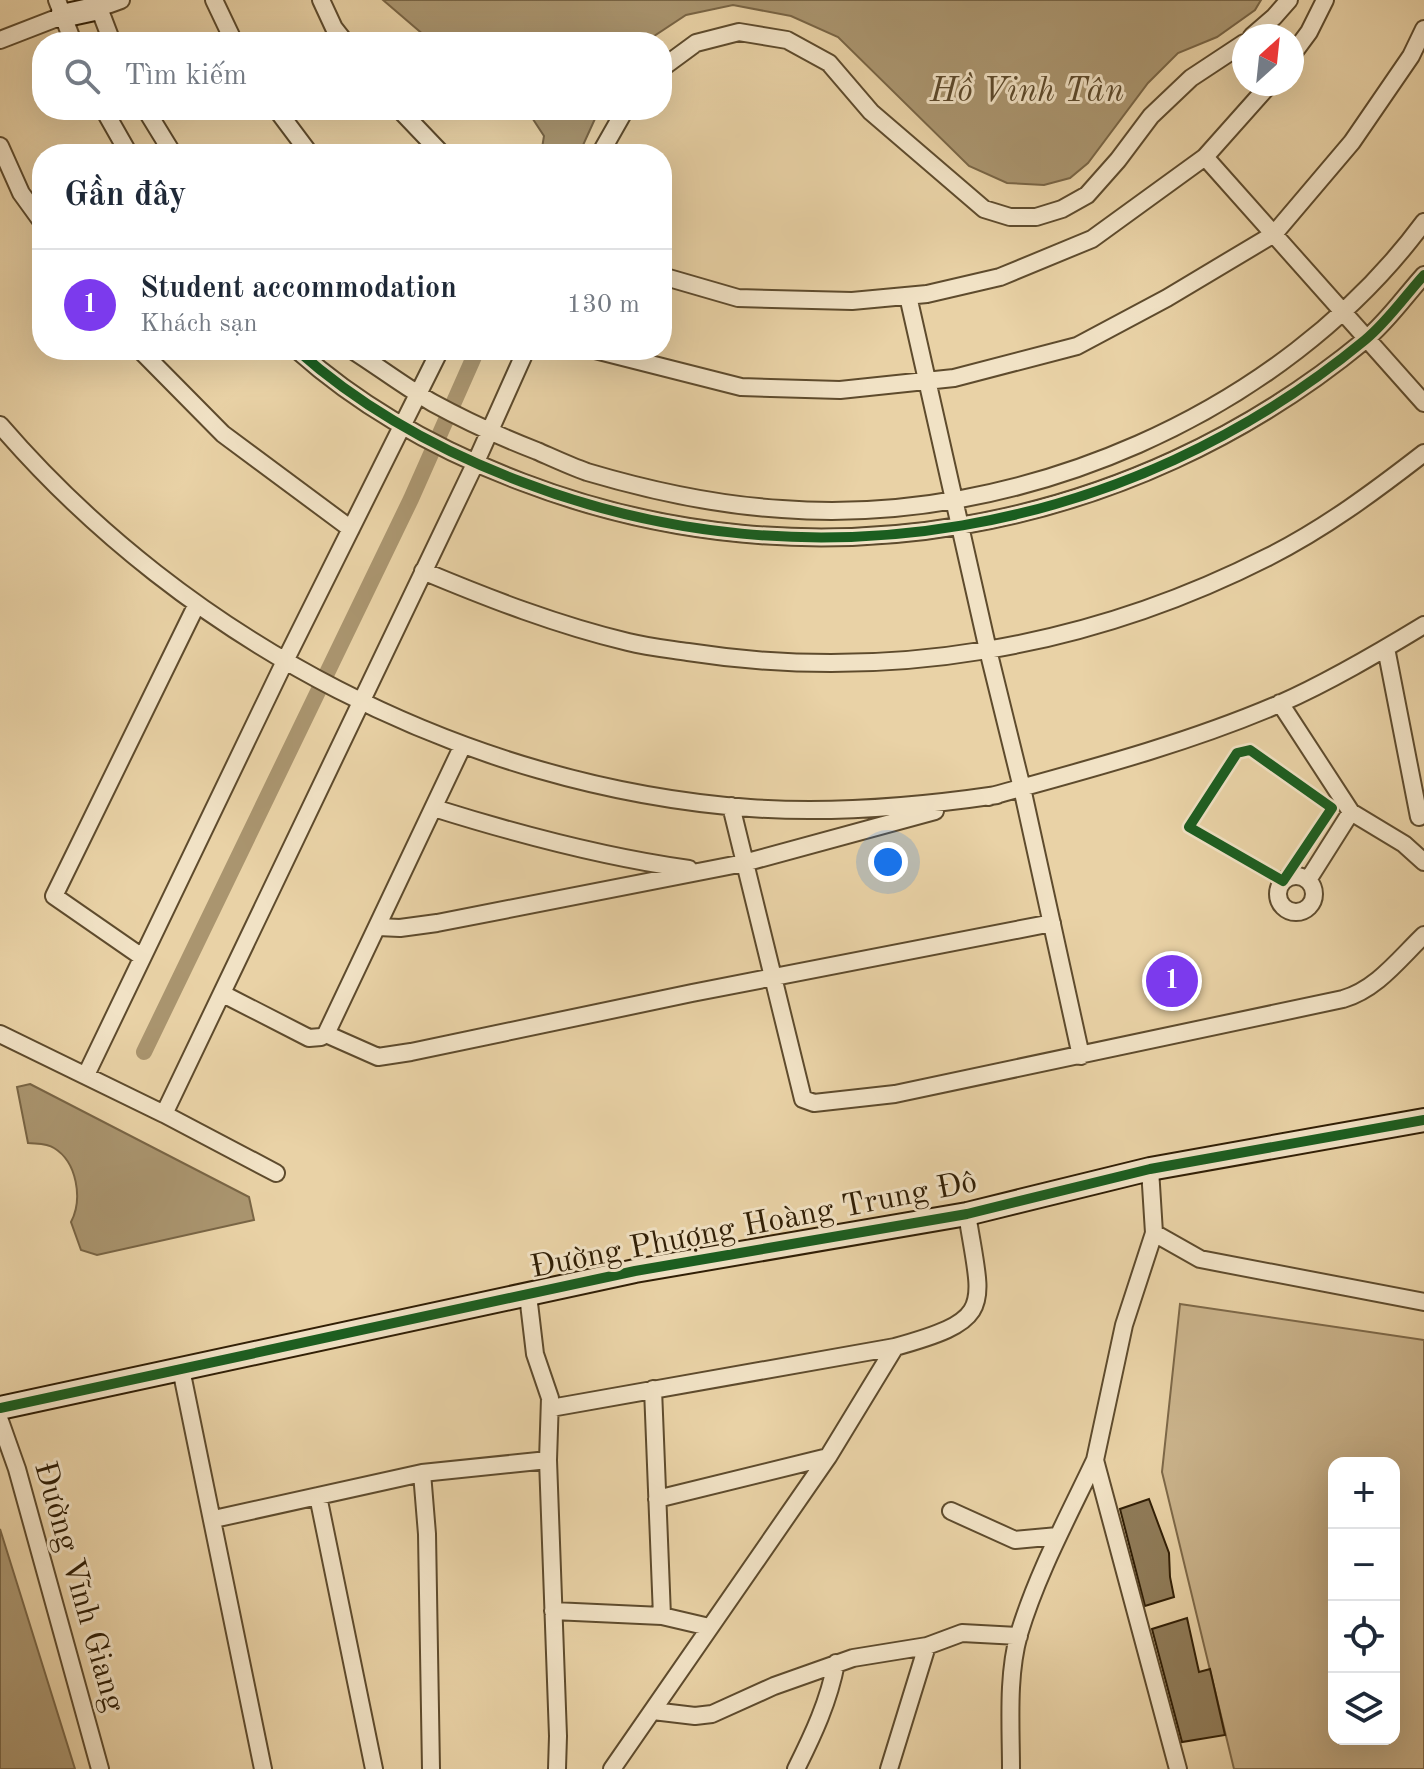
<!DOCTYPE html>
<html lang="vi">
<head>
<meta charset="utf-8">
<style>
  :root { --surface:#fff; --page:#f2f2f3; --text:#1f2937; --muted:#747a83; --line:#e0e1e3; --accent:#7c3aed }
  body { margin:0; font-family:"Old Standard TT",serif; background:var(--page); color:var(--text) }
  .controls { position:absolute; right:24px; bottom:24px; display:grid; overflow:hidden; border-radius:16px; box-shadow:0 8px 32px #0002 }
  .controls button { width:72px; height:72px; display:grid; place-items:center; padding:0; border:0; border-bottom:2px solid var(--line); background:var(--surface); color:var(--text); font:40px sans-serif }
  .compass { position:absolute; left:1232px; top:24px; width:72px; height:72px; border-radius:50%; background:var(--surface); box-shadow:0 8px 32px #0002; rotate:27deg }
  .you { position:absolute; left:888px; top:862px; width:28px; height:28px; margin:-20px; border:6px solid #fff; border-radius:50%; background:#1a73e8; box-shadow:0 0 0 12px #1a73e833 }
  .badge { display:grid; place-items:center; width:52px; height:52px; border-radius:50%; background:var(--accent); color:#fff; font-size:26px; font-weight:700 }
  .pin { position:absolute; translate:-50% -50%; border:4px solid #fff; box-shadow:0 2px 8px #0006 }
  .list { margin:0; padding:0; list-style:none }
  h2 { display:flex; justify-content:space-between; align-items:center; height:104px; margin:0; padding:0 32px; font-size:34px }
  h2 small { font-size:26px; font-weight:400; color:var(--muted) }
  .list li { display:grid; grid-template-columns:52px 1fr auto; gap:24px; align-items:center; box-sizing:border-box; height:112px; padding:0 32px; border-top:2px solid var(--line) }
  .list b { display:block; font-size:30px; white-space:nowrap }
  .list p { margin:0; font-size:26px; white-space:nowrap; color:var(--muted) }
  .list em { font-size:26px; font-style:normal; color:var(--muted) }
  .icon { flex:none; width:44px; height:44px; fill:none; stroke:currentColor; stroke-width:2; stroke-linecap:round; stroke-linejoin:round }
  .map { position:relative; flex:none; width:1424px; height:1769px; overflow:hidden }
  .search { position:absolute; background:var(--surface); box-shadow:0 8px 32px #0002; left:32px; top:32px; width:640px; height:88px; display:flex; align-items:center; gap:20px; box-sizing:border-box; padding:0 28px; border-radius:32px; color:var(--muted); font-size:30px }
  .panel { position:absolute; background:var(--surface); box-shadow:0 8px 32px #0002; left:32px; top:144px; width:640px; height:216px; border-radius:32px }
  .map>svg:first-child { display:block }
</style>
</head>
<body>
<div class="map">
<svg width="1424" height="1769" viewBox="0 0 1424 1769">
  <rect width="100%" height="100%" fill="#e9d2a6"/>
  <filter id="stains"><feTurbulence type="fractalNoise" baseFrequency=".0025" numOctaves="4"/><feColorMatrix values="0 0 0 0 .2 0 0 0 0 .09 0 0 0 0 .02 0 0 0 .5 -.17"/></filter>
  <radialGradient id="worn" r=".72"><stop offset=".6" stop-color="#630" stop-opacity="0"/><stop offset="1" stop-color="#630" stop-opacity=".3"/></radialGradient>
  <path fill="#cab38b" stroke="#7d6848" stroke-width="2" fill-rule="evenodd" d="M1180,1304L1424,1340V1769H1234L1162,1472ZM1334,1463H1394V1739H1334Z"/>
  <path fill="#aa956f" stroke="#796545" stroke-width="2" d="M383,0H1261L1255,10L1217,37L1178,53L1148,83L1088,163L1070,178L1044,185L1007,183L969,166L838,37L791,16L733,5L686,15L645,42H432Z
    M527,110H599L579,154H541L544,136Z
    M30,1084L249,1197L254,1220L97,1255L81,1250L71,1222C83,1199 77,1162 54,1148C47,1143 37,1144 28,1143L17,1087Z
    M0,1529L75,1769H0Z"/>
  <g fill="none" stroke-linecap="round" stroke-linejoin="round">
    <path stroke="#aa956f" stroke-width="16" d="M144,1052L411,499L477,350"/>
  </g>
  <path fill="#907c59" stroke="#301e05" stroke-width="2" d="M1149,1499L1169,1553L1170,1577L1174,1597L1145,1606L1120,1509Z
    M1187,1618L1199,1672L1210,1669L1225,1735L1182,1742L1152,1629Z"/>
  <g fill="none" stroke-linecap="round" stroke-linejoin="round">
    <defs>
      <path id="street" d="M57,0L73,42
        M96,0L112,42
        M214,0L234,42
        M321,0L334,28L345,42
        M99,8L121,0
        M1252,36L1274,17L1289,0
        M0,40L62,16
        M1292,55L1309,32L1325,0
        M662,68L696,43L739,32L787,40L829,63L871,112L984,209L1010,217H1036L1062,209L1087,195L1118,160L1151,116L1191,78L1244,43
        M104,110L129,154
        M146,110L173,154
        M277,110L310,154
        M400,110L442,154
        M0,146L21,193L42,222
        M600,154L625,110
        M1205,157L1424,403
        M662,276L738,298L852,301L927,294L1000,277L1092,239L1205,157L1270,84
        M908,296L988,650L1022,788L1081,1056
        M140,350L223,434L351,529
        M297,350C363,409 440,451 522,482C809,592 1129,535 1365,340C1387,322 1405,296 1424,275
        M352,350C379,367 405,387 433,403C466,421 501,437 537,451C553,458 570,466 587,472C651,491 716,505 782,509C1018,527 1282,414 1424,222
        M595,350L741,387L840,390L954,378L1077,346L1167,298L1274,234L1352,142L1411,56L1424,29
        M0,425C186,641 465,787 750,808C833,814 915,807 997,795
        M423,571C490,599 557,625 628,642C648,647 668,649 688,652C887,683 1089,648 1268,557C1324,529 1375,491 1424,453
        M1386,648L1419,817
        M1280,703L1351,812L1404,844L1424,862
        M988,797C1086,770 1186,744 1279,704C1329,682 1378,653 1424,625
        M731,806L803,1099L814,1103L895,1094L1343,999C1377,989 1399,959 1424,935
        M434,808C517,834 602,857 689,869
        M1278 894a18 18 0 1 1 36 0a18 18 0 1 1-36 0Z
        M1308,880L1351,812
        M378,927L400,928L437,923L744,863L935,811
        M142,957L54,896L196,606
        M223,994L309,1038L321,1037L326,1034L463,745
        M0,1034L164,1114L475,464L526,350
        M326,1034L378,1057L411,1052L692,993L1052,923
        M86,1075L285,661L440,350
        M164,1114L276,1173
        M1150,1169L1154,1233L1124,1325L1095,1460L1178,1769
        M1154,1233L1200,1259L1424,1302
        M528,1295L535,1354L550,1398L548,1460L558,1736L557,1769
        M181,1369L263,1769
        M653,1389L662,1616
        M551,1408L895,1347C996,1319 982,1308 967,1214
        M0,1421L17,1469L100,1769
        M422,1473L427,1534L431,1769
        M318,1496L374,1769
        M657,1499L828,1457
        M951,1511L1015,1540L1058,1536
        M214,1519L422,1473L548,1460
        M553,1611L662,1616L709,1627
        M653,1711L695,1716L712,1714L774,1686L853,1658L927,1646L962,1633L1019,1636
        M612,1769L828,1457L895,1347
        M796,1769C813,1735 829,1701 836,1663
        M889,1769L927,1646
        M1011,1769C1011,1726 1007,1676 1019,1634C1037,1574 1068,1517 1095,1460"/>
      <path id="secondary" d="M62,16L99,8
        M0,1408L635,1271L967,1214L1150,1169L1424,1120"/>
    </defs>
    <use href="#street" stroke="#5e4b2d" stroke-width="20"/>
    <use href="#secondary" stroke="#301e05" stroke-width="26"/>
    <use href="#street" stroke="#f1e2c5" stroke-width="16"/>
    <use href="#secondary" stroke="#f1e2c5" stroke-width="22"/>
    <defs>
      <path id="cycleway" d="M297,350C363,409 440,451 522,482C809,592 1129,535 1365,340C1387,322 1405,296 1424,275
        M1250,750L1332,808L1283,881L1189,827L1237,753Z
        M0,1408L635,1271L967,1214L1150,1169L1424,1120"/>
    </defs>
    <use href="#cycleway" stroke="#f1e2c5" stroke-width="15"/>
    <use href="#cycleway" stroke="#1b5e20" stroke-width="10"/>
  </g>
  <g text-anchor="middle" dominant-baseline="central" stroke-width="6" stroke-linejoin="round" paint-order="stroke">
    <g font-size="32" fill="#301e05" stroke="#f1e2c5">
      <text transform="translate(754 1226) rotate(-11)">Đường Phượng Hoàng Trung Đô</text>
      <text transform="translate(78 1587) rotate(74)">Đường Vĩnh Giang</text>
    </g>
    <g font-size="34" font-style="italic" fill="#5b482a" stroke="#f1e2c5">
      <text x="1027" y="92">Hồ Vinh Tân</text>
    </g>
  </g>
  <rect width="100%" height="100%" filter="url(#stains)"/>
  <rect width="100%" height="100%" fill="url(#worn)"/>
</svg>
<div class="controls">
<button>+</button>
<button>−</button>
<button><svg class="icon" aria-label="locate" viewBox="0 0 24 24"><circle cx="12" cy="12" r="6"/><path d="M12 2v4M12 18v4M2 12h4M18 12h4"/></svg></button>
<button><svg class="icon" aria-label="layers" viewBox="0 0 24 24"><path d="M12 4l9 5-9 5-9-5zM3 14l9 5 9-5"/></svg></button>
</div>
<svg class="compass" viewBox="-18 -18 36 36"><path d="M0-13l5 13h-10z" fill="#e53935"/><path d="M0 13l5-13h-10z" fill="#747a83"/></svg>
<div class="you"></div>
<div class="pin badge" style="left:1172px;top:981px">1</div>
<div class="search"><svg class="icon" aria-label="search" viewBox="0 0 24 24"><circle cx="10" cy="10" r="6"/><path d="M15 15l6 6"/></svg>Tìm kiếm</div>
<section class="panel">
<h2>Gần đây<small></small></h2>
<ul class="list">
<li><span class="badge">1</span><div><b>Student accommodation</b><p>Khách sạn</p></div><em>130 m</em></li>
</ul>
</section>
</div>
</body>
</html>
